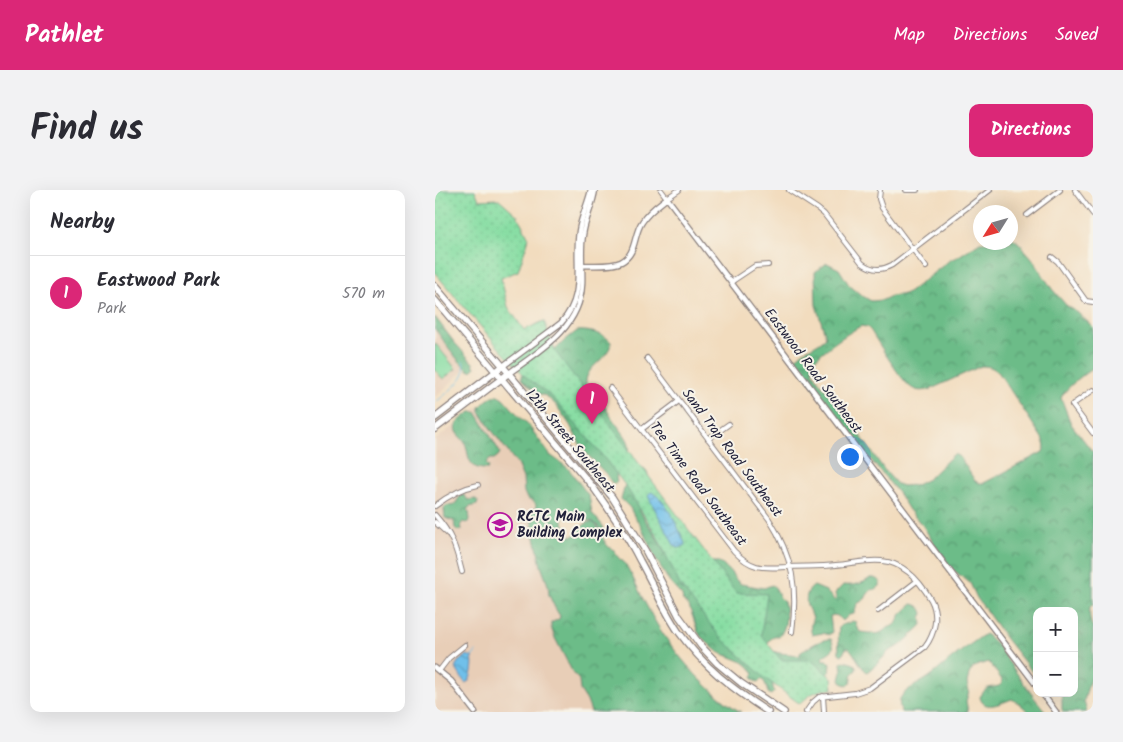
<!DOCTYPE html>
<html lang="en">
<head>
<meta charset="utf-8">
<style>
  :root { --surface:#fff; --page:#f2f2f3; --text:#2b2b33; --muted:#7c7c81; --line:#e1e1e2; --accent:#db2777 }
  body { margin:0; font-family:Kalam,sans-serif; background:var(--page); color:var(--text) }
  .controls { position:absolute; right:15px; bottom:15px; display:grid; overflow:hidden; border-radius:10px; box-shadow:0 5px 20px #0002 }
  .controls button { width:45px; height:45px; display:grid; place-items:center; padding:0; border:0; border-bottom:1px solid var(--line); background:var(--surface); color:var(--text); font:25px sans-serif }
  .compass { position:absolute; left:538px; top:15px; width:45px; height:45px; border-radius:50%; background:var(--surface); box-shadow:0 5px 20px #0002; rotate:233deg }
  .you { position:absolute; left:414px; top:266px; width:18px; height:18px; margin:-12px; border:4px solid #fff; border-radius:50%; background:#1a73e8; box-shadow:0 0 0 8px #1a73e833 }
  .badge { display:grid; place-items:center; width:32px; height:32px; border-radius:50%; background:var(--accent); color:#fff; font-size:16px; font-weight:700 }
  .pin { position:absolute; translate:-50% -41px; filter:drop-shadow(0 1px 2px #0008) }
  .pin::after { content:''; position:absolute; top:26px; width:18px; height:15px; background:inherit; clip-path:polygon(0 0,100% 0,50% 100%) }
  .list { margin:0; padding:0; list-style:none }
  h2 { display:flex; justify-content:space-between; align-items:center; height:65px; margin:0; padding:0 20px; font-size:21px }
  h2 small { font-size:16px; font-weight:400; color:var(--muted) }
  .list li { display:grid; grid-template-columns:32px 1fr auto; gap:15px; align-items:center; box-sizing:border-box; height:75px; padding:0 20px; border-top:1px solid var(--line) }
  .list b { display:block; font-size:19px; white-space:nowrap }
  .list p { margin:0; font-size:16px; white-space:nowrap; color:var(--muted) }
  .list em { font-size:16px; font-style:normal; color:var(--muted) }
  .map { position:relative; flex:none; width:658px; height:522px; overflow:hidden; border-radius:10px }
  header { display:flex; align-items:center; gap:30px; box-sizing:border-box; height:70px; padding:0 25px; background:var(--accent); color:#fff }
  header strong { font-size:24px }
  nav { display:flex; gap:28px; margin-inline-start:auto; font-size:18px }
  .intro { display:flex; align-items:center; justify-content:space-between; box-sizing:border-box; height:120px; padding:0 30px }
  h1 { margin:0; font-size:35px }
  .button { padding:12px 22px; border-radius:10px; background:var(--accent); color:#fff; font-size:18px; font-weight:700 }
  main { display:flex; gap:30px; padding:0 30px }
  aside { flex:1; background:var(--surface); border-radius:10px; box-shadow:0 5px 20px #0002 }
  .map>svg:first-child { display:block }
</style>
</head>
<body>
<header>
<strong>Pathlet</strong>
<nav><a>Map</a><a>Directions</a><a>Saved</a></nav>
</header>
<div class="intro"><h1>Find us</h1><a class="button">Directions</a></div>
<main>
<aside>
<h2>Nearby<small></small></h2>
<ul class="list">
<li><span class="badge">1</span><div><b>Eastwood Park</b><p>Park</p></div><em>570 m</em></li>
</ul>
</aside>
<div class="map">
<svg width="658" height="522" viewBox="0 0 658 522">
  <defs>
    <pattern id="forest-crowns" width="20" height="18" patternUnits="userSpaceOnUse" patternTransform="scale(1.25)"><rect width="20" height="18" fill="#6cbc88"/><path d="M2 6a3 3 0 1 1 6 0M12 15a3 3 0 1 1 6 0" fill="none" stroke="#589870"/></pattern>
    <pattern id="park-dots" width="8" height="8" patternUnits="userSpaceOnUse" patternTransform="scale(1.25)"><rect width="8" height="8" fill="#85dda2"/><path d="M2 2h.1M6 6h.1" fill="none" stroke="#73bd8c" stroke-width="1.8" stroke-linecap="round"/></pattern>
    <pattern id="water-waves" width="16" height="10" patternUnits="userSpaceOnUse" patternTransform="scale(1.25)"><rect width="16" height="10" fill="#6fc0ea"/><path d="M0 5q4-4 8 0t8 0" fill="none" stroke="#5b9cbf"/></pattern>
  </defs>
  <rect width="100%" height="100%" fill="#f7f3e8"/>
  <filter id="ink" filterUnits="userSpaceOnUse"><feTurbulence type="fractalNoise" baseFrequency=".02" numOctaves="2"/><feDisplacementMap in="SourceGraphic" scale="10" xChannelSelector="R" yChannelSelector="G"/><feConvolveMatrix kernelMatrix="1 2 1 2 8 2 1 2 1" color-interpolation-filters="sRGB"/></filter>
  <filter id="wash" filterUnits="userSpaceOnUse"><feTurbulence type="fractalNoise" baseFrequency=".0096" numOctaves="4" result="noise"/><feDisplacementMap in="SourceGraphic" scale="20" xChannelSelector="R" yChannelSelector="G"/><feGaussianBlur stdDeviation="1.12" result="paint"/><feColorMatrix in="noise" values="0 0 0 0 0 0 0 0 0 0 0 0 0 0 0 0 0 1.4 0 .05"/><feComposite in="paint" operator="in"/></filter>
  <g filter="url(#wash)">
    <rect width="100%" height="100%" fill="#f2dcbe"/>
    <path fill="#e8ceb7" d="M0,139L30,178L10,199L0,207Z
      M43,217L87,276L153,501L169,522H0V250Z"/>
    <path fill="url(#forest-crowns)" stroke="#476f62" fill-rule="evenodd" d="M576,47L583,52L597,68L617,99L631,115L643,123L658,137V178C649,184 630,198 626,208L636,234L658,262V414L655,417C654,425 655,432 658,438V485L654,492L649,511L652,522H628L627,519V503H639V421H602V488L572,450L542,408L535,393L517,379L509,369L488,336L474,320L464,304L436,270L423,256L414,240L390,213L365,178L360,169C370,158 381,157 391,147L381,115L380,82L392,73L404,79L414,95L426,105L436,111L448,110L456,106L465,105L473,103L515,70L524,66L545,52H576ZM426,136L432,137L436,141C444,154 467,192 477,198C483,202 490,201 496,199L546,176C554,176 558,177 564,183L607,248L610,256L608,262L549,293H544L540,291L525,267L519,264L493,289L481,295L468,296L462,294L450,281L428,249L383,190C380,185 377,180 377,175C378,166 416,141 426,136Z
      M0,127L19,152L38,173L40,178L38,180L35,181C22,172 10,152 0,139Z
      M142,141C152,140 169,143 176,152C175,169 150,176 151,193C151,205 162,208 169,216C172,219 174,224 177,228C182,236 192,246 194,254C198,270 177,274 182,292L180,294L177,293L171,284L148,260L135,235L121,215L111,206L102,203L87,189V185L117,163L129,151Z
      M63,205L68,208L83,225L92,233L115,265L133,278L154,306L157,323L167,335L170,342L169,344C165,340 163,334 158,332C154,329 151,332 147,330C143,329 141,325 136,325C121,323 131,341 135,346H138C143,342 149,332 156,332C164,333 167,351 173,356C174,358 177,359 179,360C182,363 180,364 183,367C185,370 189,371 191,375C200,390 206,407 215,422C233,457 272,503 306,522H156L152,511L145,500L144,490L138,483L120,448L116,437V433L124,429L125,426L120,418L114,405L113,395L106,376L98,338L96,328L97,324L101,316C100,311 96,311 92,309L89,302L88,288L82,274L56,239L45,222V217L51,211L58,206Z
      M36,222H41L63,259L65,263L63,266L59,269H56L53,271L51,274L54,277L53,279C48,279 41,279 38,275C32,269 33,259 30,253C27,247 18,243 21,236C23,230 31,225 36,222Z
      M209,278C214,282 213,286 213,291L200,307C203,322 212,332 220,345C224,352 227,359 232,366L274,372H284L294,380L302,391L306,394L329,398L337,395C344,399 342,407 349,412C352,424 352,437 344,447C341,447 339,446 336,449C334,450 332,453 334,456C337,465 353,463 361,465C362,465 363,466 365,467V463C374,457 385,449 396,449C402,461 395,461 387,467L388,470H392L396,475L395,481L390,486L337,492L339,502L336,505L333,503L330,493L327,489L323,492L320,491L317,487L319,483L313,476L308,472L283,462L266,447L263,442L254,416L248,411L247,406L235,393L221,369L205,335L199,326L195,318L186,309L191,292L205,279Z
      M26,305H29L33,310L41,309L43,311L42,315L34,317L32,320L34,322L35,330L32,333L28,332L26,334L27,340L23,341L20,338L19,331L10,328L9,318C11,315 13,315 17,316L20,314Z
      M435,388H439L445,391V396L441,399L436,400L432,405L430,409L422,414L419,424L414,425L410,429L407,431L403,426L399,425L395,426L397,442L394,445L388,443L377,445C375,438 375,434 378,427C371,417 367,404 379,396L391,401L400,411L401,408L400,403L408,395C418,396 428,394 435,388Z
      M477,414C483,415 487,418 488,424L486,427L487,435L466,455L454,461L443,473L432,482C425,477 421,465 414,458H411L408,464L406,465L404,463C404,458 402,439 405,436C407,434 413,434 417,431L421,432V436L425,442L442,444L447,442L451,439L461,434L466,424Z
      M550,444C559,449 565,459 571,468C584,486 596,505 611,522H594L585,514L577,509C566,513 548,522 545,507C553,495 552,499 564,496L567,493V490L554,472L543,475L538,478L534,484L532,493L534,501L531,511L533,522H466C465,517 463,512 466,507C471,499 486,493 494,487C504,480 512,472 521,465C530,458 540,451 550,444Z
      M409,471L419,474L421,476V480L416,485L417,489L416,493L414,495L408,494L405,490L407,482L406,473Z"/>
    <path fill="url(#park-dots)" stroke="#54806e" d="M0,0H40L44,10L64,9L82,25L94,48L83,81L66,88L73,117L89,140L109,131L120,161L301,403L332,404L326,445L346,470H376L397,488L398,499C382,500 377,502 365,514L330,488L285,447L245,395L222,346L190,295L163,260L118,208L89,185L63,157L0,83Z"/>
    <path fill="#85dda2" stroke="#54806e" d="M0,153L21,179L8,189L0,180Z"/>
    <path fill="url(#water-waves)" stroke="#487192" d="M216,302C231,309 243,337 249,351L250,355L247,357L243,358L239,355L214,308L213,305Z
      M32,465L37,467C39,474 37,485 34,491L30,493L20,477L23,472Z"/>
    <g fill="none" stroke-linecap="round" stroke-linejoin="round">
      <path stroke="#6fc0ea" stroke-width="1" d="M0,213C8,206 25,194 29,183C30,179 29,175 28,171
        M37,467L41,462"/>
    </g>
  </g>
  <g filter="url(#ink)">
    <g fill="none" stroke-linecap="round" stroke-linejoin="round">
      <defs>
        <path id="minor" d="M226,0L232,8L244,0
          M354,0L383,19L389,24L427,73C436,80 446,81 457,75L555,0
          M445,0L444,9L447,18L491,77
          M471,0H482
          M640,0L658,24
          M592,25L625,0
          M617,67L623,72L651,111L658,112
          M296,92L320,76L333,75
          M212,168L334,329C358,367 363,398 357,442
          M175,198L299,361C317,380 328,378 352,377C368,376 385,377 401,375C416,374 432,369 447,371C470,373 485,391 496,410C504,425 500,444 490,457L435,498L420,503L384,507L378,512L371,522
          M658,200L637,215L658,243
          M207,239L244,211
          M273,249L294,234
          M0,316C13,306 27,298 43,295
          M0,325C17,344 21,358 27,382
          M0,332L13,344
          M443,421L482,391
          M4,481L14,468L30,455
          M388,506L389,522"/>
        <path id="tertiary" d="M143,75C155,75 176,77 186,72C202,64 198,45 207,32C213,22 223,15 232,8L602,496
          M68,176L126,133C152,105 139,74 144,41C146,27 153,14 156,0
          M74,183C106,160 145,138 147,95C148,78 145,61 148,45C150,29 158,15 160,0
          M0,478L16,491L40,522
          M607,503L621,522"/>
        <path id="primary" d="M0,96L66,174L177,307L210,360L244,426L266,456L283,474L306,493L349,522
          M0,110L158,297C175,321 192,345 205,371C218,394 228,419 243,441C269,477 296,498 333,522
          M0,228L68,176
          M0,239L74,183"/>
      </defs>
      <use href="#minor" stroke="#8a7f7c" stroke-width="6"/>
      <use href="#tertiary" stroke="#8a7f7c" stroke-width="7"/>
      <use href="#primary" stroke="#8a7f7c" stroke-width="8"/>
      <use href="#minor" stroke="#fff" stroke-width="4"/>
      <use href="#tertiary" stroke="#fff" stroke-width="4.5"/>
      <use href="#primary" stroke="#fff" stroke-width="5.5"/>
    </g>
  </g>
  <defs>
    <symbol id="university-ring" viewBox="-11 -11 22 22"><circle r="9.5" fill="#f7f3e8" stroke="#b5179e" stroke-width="1.5"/><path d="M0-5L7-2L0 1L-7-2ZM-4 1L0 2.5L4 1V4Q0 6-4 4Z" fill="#b5179e"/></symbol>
  </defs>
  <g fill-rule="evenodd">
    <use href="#university-ring" x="51" y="321" width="28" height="28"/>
  </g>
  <g text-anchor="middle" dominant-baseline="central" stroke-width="4" stroke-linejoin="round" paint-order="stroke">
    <g font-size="14" fill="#22223b" stroke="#f7f3e8">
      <text transform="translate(378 181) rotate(53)">Eastwood Road Southeast</text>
      <text transform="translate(135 251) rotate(50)">12th Street Southeast</text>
      <text transform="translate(297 263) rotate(53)">Sand Trap Road Southeast</text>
      <text transform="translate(263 294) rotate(53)">Tee Time Road Southeast</text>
    </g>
    <g font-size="14" font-weight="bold" fill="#22223b" stroke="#f7f3e8" text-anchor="start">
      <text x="82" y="327">RCTC Main<tspan x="82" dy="16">Building Complex</tspan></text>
    </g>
  </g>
</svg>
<div class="controls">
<button>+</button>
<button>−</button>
</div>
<svg class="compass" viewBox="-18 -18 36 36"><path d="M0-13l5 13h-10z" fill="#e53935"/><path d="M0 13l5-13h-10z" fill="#7c7c81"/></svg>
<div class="you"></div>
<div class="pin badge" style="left:157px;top:234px">1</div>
</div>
</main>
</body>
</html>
